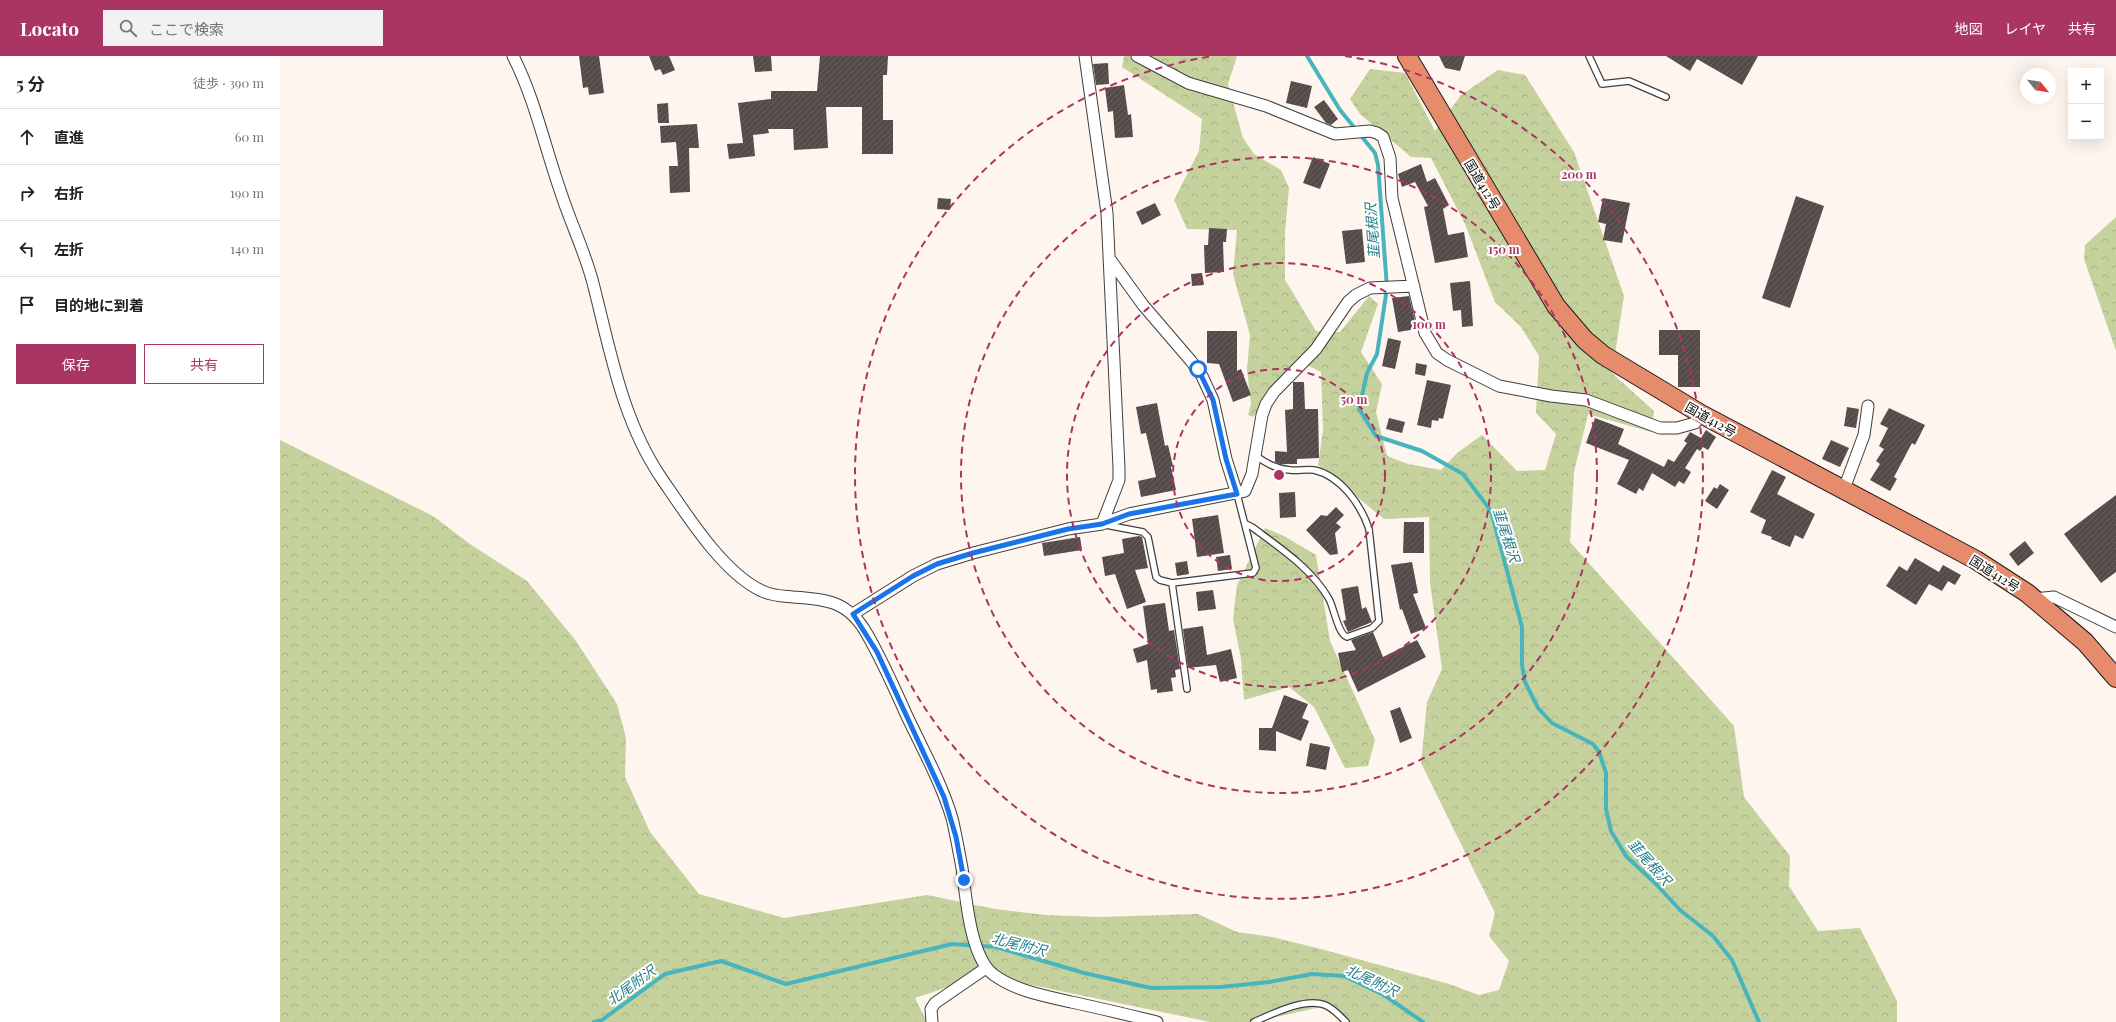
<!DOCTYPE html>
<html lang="ja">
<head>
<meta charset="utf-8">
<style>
  :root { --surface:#fff; --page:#f2f2f2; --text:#202124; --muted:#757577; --line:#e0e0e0; --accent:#ab3562 }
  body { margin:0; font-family:"Playfair Display","Noto Sans JP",serif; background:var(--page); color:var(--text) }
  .controls { position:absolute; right:12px; top:12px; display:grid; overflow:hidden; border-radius:0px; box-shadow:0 4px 16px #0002 }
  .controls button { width:36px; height:36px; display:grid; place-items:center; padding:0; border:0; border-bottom:1px solid var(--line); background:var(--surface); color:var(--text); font:20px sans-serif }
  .compass { position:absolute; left:1740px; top:12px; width:36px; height:36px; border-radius:50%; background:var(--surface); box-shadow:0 4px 16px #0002; rotate:120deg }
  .stop { position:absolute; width:12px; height:12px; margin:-9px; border:3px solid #1a73e8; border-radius:50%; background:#fff }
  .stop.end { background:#1a73e8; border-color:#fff; box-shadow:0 1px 4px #0008 }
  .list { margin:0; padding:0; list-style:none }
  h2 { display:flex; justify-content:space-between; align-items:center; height:52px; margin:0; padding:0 16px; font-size:17px }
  h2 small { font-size:13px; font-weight:400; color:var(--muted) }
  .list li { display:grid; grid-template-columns:26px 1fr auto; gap:12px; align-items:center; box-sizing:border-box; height:56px; padding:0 16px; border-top:1px solid var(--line) }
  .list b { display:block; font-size:15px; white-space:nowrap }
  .list em { font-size:13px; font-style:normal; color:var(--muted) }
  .actions { display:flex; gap:8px; padding:12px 16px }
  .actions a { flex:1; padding:9px 0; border:1px solid var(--accent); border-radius:0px; text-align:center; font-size:14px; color:var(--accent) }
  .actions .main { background:var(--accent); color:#fff }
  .icon { flex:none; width:22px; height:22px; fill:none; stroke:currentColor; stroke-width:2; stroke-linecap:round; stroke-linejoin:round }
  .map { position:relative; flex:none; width:1836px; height:966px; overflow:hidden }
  header { display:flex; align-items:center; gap:24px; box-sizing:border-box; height:56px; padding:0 20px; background:var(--accent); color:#fff }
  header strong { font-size:19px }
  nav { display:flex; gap:22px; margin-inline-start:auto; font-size:14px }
  .search { width:280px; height:36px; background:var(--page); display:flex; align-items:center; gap:10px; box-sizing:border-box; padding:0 14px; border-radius:0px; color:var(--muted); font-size:15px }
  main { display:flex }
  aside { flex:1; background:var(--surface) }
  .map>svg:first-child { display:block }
</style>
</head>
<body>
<header>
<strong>Locato</strong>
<div class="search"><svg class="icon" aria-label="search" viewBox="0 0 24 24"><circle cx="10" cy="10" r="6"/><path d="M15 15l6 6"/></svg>ここで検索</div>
<nav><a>地図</a><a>レイヤ</a><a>共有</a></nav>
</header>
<main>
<aside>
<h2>5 分<small>徒歩 · 390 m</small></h2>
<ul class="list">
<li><svg class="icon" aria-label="ahead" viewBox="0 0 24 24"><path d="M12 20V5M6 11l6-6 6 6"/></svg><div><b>直進</b></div><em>60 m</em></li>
<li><svg class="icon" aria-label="right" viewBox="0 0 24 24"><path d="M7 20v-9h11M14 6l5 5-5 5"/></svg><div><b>右折</b></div><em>190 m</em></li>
<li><svg class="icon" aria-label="left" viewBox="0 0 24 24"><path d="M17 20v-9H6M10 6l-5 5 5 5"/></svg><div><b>左折</b></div><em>140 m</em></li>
<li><svg class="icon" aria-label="arrive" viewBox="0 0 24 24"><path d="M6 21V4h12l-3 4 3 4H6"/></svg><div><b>目的地に到着</b></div></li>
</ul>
<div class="actions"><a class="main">保存</a><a>共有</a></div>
</aside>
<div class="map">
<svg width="1836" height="966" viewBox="0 0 1836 966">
  <defs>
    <pattern id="forest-crowns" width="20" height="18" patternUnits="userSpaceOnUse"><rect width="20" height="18" fill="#c6d29d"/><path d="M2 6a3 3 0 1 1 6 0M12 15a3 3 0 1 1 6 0" fill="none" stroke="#a9b386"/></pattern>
    <pattern id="building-hatch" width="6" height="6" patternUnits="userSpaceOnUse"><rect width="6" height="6" fill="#544b4a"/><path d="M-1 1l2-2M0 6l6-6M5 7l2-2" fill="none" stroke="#686060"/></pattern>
  </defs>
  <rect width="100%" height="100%" fill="#fdf5ee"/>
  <path fill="url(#forest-crowns)" d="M844,0H957L948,28L963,82L974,98L1001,114L1009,132L1005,177V224L1036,275L1060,276L1089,240L1098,248L1081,296L1102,328L1096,356L1107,400L1128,408L1161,414L1177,397L1202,379L1237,415L1265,414L1276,378L1256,357L1259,300L1241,271L1215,246L1185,168L1151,102L1131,101L1080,58L1070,43L1090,13L1125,17L1155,75L1181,39L1218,14L1245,19L1294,96L1344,240L1332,317L1374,355L1371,376L1308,358L1294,416L1290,486L1454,670L1464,741L1510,800L1509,830L1538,875L1580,872L1617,945V966H1064L1041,951L973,966H930L704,919L635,942L647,966H0V384L153,460L190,488L247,525L296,585L337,648L346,682L345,721L370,776L419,838L504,862L647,839L715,853L766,859L819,861L918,858L957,876L992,881L1041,893L1169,928L1199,939L1219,934L1229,905L1209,880L1215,857L1141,707L1147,646L1162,613L1150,527L1149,461L1104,463L1038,409L1043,374L1041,316L1016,304L973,361L968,359L971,348L967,314L970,279L953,218L957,174L907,173L894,144L919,95L922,63L842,11Z
    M1836,161V295L1804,203L1805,189Z
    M985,472L1004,480L1036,499L1050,585L1095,684L1088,710L1065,712L1034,651L1009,631L964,644L961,603L953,563L957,529Z"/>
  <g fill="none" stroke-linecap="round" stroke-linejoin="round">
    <path stroke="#48b5bd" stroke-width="4" d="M1027,0L1060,54L1095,97L1098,109L1107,232L1097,298L1087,317L1079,353L1096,380L1142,395L1183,418L1211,455L1242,571V609L1245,626L1258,652L1272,667L1313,688L1319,696L1326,717V753L1331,775L1346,800L1377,829L1400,854L1433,880L1452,904L1479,966
      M314,966L322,964L385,918L441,905L506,928L672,888L716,891L804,917L871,932L941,931L989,926L1032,918L1064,920L1104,939L1143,966"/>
  </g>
  <path fill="url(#building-hatch)" d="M299,0H319L324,37L309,39L308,31L303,32Z
    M369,0H389L395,14L383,19L380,13L375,15Z
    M473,0H491L492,15L475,16Z
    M540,0H608L607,19H603V64H613V98H582V51H546L548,92L514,94L513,73H488L489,77L473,79L475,100L449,103L447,88L463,87L458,47L491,43V35H537Z
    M1159,0H1185L1180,15L1165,12Z
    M1386,0H1478L1462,29L1417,3L1410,15Z
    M828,7L829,28L816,29L813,8Z
    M1011,25L1032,30L1027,52L1006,47Z
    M844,29L848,59L851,58L853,81L835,82L833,55L828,56L825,32Z
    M1044,44L1058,63L1051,69L1046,67L1034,51Z
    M388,47L389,67H378L377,48Z
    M417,68L419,92H409L410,136L390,137L389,110H398L396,86L381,87L380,70Z
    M1033,101L1050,108L1040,133L1023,127Z
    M1141,108L1147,126L1155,122L1169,149L1163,153L1168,179L1184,176L1188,201L1155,207L1144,151L1148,150L1135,126L1122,131L1118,118Z
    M1516,140L1544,150L1510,252L1482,242Z
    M658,142L671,143L670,154L657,153Z
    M1323,142L1350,147L1342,187L1323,184L1326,168L1318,166Z
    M875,147L881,159L862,169L856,156Z
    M929,172L947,173L946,186H943L944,216L925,217L924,189H928Z
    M1082,173L1085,206L1066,208L1062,175Z
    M922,217L924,229L912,230L911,218Z
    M1190,225L1193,270L1182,271L1181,254L1173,255L1170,227Z
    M1129,240L1137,273L1118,276L1112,242Z
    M1379,274H1420V331H1398V299H1379Z
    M927,275H957V315L961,313L971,339L953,346L939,308L927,307Z
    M1108,282L1121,285L1115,313L1102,310Z
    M1136,307L1147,309L1145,320L1135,318Z
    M1147,324L1171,329L1163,363L1159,362L1158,365L1152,364L1151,372L1137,369Z
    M1013,326H1024L1025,353H1038L1039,402L1017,403V408H1000L995,406V395L1007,396L1005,354L1013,353Z
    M877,347L885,390L888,389L893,410L891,411L896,434L861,441L858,425L876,421L866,377L861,378L856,351Z
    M1567,351L1579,353L1576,372L1564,370Z
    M1609,352L1645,369L1635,389L1632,387L1614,421L1617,423L1610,435L1590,424L1600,408L1596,405L1604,393L1599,390L1608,372L1600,368Z
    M1109,362L1125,366L1122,377L1106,373Z
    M1315,362L1344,373L1338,388L1384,411L1388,403L1394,406L1407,387L1404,385L1410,376L1421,382L1426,374L1436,381L1428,394L1423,391L1420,395L1417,393L1405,412L1411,416L1404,428L1399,425L1395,431L1372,417L1363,435L1359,432L1356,438L1337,428L1349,404L1306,387Z
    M1551,384L1569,392L1560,411L1542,403Z
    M1492,414L1506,421L1497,438L1535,458L1523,483L1515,479L1510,491L1491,483L1492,481L1481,477L1486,464L1470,456Z
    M1440,428L1449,434L1437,453L1425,445L1434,431L1437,433Z
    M1015,436L1016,461L1000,462L999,437Z
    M1836,439V516L1821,527L1784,478Z
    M1056,451L1064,459L1056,467L1061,471L1055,477L1058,498L1050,499L1026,474L1041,459L1047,460Z
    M938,459L944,497L917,501L912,463Z
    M1124,466H1144V497H1123Z
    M859,480L862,481L868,512L855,514L866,546L847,553L835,518L825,520L822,501L844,497L842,483Z
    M800,481L802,494L764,500L762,487Z
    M1745,485L1754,497L1738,510L1729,498Z
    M950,499L952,513L938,515L936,501Z
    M1635,502L1659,516L1663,509L1681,519L1675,529L1668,525L1662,535L1649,528L1636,549L1606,530L1619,510L1627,515Z
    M907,505L909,518L897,520L895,507Z
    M1132,506L1138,537L1133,538L1146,572L1131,578L1122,553L1120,554L1111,509Z
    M1078,530L1082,553L1086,551L1092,566L1068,576L1063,565L1066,564L1061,533Z
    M933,534L936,553L918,555L916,536Z
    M885,547L889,575L894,574L900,613L895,614L896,621L891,622L893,635L877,637V633L871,634L867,604L857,607L853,593L868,588L863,550Z
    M923,570L927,599L951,593L957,622L940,626L936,609L908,612L903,573Z
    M1093,576L1103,601L1137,584L1146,601L1078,636L1068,614L1062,616L1058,597L1076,594L1071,584Z
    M1004,639L1028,648L1022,662L1029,665L1021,685L996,675V695L979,694V672H992Z
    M1120,651L1132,682L1120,687L1110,655Z
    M1030,687L1050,691L1046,714L1026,710Z"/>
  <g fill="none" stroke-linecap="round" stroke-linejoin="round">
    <defs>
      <path id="service" d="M1309,0L1322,28L1349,25L1386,41
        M966,468L972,471C1000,492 1032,513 1049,543C1054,552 1058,578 1067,581L1092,572L1099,565L1089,473C1081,449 1061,420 1034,414C1026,413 1018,415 1010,414C996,413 986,407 976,400
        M826,469L863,476L868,481L876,521L880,524L892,527
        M907,633L892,527L973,517L976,512L957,438
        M974,966C992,958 1025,941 1045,949C1053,952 1060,960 1066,966"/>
      <path id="minor" d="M233,0C255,43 265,92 281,137C291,168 305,196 313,227C330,293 342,365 382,423C406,458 443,517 482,535C492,540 502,540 513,541C548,543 569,546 587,578C602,604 614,631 626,658C642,692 661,726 672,762C676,779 679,796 682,812C686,840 690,902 714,919C736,935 765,940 791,946C820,952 848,959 877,966
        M805,0L827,157L839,412V424L822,468
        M857,0L908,27L986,50L1055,78L1090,75L1097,77L1103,81L1110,102L1112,142L1145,277L1157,297L1167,304L1219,330L1271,340L1306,344L1380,372H1397L1415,367L1421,358
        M829,202L863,249L911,305L922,320L933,344L946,403L957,438
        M1564,433L1584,379L1588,350
        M1754,543L1774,541L1836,571
        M573,558L633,520L657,508L693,497L788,473L822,468L849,458L965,435L972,418L982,359L986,348L994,336L1036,293L1068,246L1076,239L1090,232L1134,230
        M652,966L651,953L655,947L706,912"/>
      <path id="trunk" d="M1127,0L1276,250L1305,284L1323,299L1421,358L1696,504L1747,537L1805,586L1836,622"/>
    </defs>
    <use href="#service" stroke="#3f3f3f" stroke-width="8"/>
    <use href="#minor" stroke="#3f3f3f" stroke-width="13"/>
    <use href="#trunk" stroke="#1d1d1d" stroke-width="20"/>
    <use href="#service" stroke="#fff" stroke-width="5.5"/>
    <use href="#minor" stroke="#fff" stroke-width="11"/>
    <use href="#trunk" stroke="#e68c6c" stroke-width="18"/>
  </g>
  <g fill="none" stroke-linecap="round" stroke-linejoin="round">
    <path stroke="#1a73e8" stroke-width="5" d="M684,824L676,781L664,741L597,596L573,558L633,520L657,508L693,497L788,473L822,468L849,458L957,438L946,403L933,344L918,313"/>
  </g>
  <g fill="none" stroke="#ab3562" stroke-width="2" stroke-dasharray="7 5">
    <circle cx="999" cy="419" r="106"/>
    <circle cx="999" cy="419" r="212"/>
    <circle cx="999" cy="419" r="318"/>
    <path d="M1065 0A424 424 0 1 1 933 0"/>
  </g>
  <g text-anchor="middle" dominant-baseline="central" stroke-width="4" stroke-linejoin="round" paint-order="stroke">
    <g font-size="13" fill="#0c0c0c" stroke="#fff">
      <text transform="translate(1203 128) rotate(59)">国道412号</text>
      <text transform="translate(1431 363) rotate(29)">国道412号</text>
      <text transform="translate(1715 517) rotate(32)">国道412号</text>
    </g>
    <g font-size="14" font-style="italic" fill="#247e89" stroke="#fff">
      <text transform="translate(1092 175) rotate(-94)">韮尾根沢</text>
      <text transform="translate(1227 479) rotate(72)">韮尾根沢</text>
      <text transform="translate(1370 806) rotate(48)">韮尾根沢</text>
      <text transform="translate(739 888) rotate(14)">北尾附沢</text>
      <text transform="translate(1092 924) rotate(25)">北尾附沢</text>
      <text transform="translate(351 929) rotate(-36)">北尾附沢</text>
    </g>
  </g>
  <circle cx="999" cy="419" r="6" fill="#ab3562" stroke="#fff" stroke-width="2"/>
  <g font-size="12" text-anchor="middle" font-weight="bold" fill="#ab3562" stroke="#fff" stroke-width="4" stroke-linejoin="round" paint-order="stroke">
    <text x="1299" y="123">200 m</text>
    <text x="1224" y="198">150 m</text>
    <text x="1149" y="273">100 m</text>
    <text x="1074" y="348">50 m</text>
  </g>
</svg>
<div class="controls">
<button>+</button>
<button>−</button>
</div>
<svg class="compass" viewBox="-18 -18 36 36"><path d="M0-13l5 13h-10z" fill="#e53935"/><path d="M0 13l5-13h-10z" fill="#757577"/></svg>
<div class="stop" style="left:918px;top:313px"></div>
<div class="stop end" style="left:684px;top:824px"></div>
</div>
</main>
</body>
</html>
